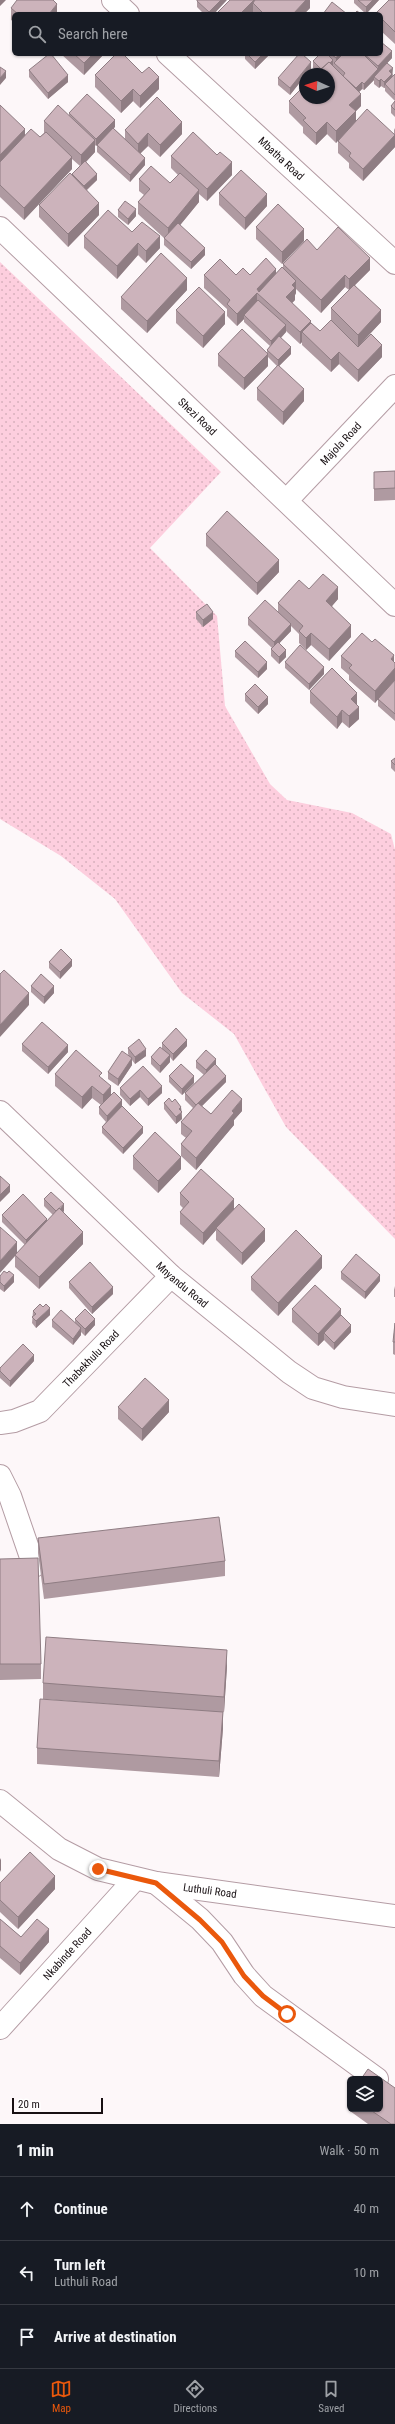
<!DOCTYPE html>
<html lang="en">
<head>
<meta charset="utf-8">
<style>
  :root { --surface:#171b24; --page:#242831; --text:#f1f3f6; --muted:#9ea1a6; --line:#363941; --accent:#ea580c }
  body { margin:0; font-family:"Roboto Condensed",sans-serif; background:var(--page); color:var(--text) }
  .controls { position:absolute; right:12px; bottom:12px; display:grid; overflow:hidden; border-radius:6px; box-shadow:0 1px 3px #0004 }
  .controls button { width:36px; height:36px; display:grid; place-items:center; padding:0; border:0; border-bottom:1px solid var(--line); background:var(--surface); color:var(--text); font:20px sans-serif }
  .compass { position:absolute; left:299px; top:68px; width:36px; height:36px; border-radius:50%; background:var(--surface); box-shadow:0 1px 3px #0004; rotate:273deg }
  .scale { position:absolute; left:12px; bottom:10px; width:91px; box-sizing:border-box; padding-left:4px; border:2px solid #170f12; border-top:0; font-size:11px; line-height:14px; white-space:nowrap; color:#170f12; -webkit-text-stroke:3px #fff; paint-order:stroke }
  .stop { position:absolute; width:12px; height:12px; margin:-9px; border:3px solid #ea580c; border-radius:50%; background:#fff }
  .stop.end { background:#ea580c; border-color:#fff; box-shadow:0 1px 4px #0008 }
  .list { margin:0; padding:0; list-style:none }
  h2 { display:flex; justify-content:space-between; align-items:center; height:52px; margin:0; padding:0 16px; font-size:17px }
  h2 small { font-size:13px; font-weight:400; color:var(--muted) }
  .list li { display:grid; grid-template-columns:26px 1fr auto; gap:12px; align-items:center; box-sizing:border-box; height:64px; padding:0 16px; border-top:1px solid var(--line) }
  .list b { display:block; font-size:15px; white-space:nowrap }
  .list p { margin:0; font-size:13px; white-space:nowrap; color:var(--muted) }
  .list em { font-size:13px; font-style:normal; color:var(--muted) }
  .icon { flex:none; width:22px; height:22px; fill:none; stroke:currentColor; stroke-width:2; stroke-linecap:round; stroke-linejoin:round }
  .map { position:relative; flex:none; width:395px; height:2124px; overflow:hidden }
  .search { position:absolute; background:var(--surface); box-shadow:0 1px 3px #0004; left:12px; right:12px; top:12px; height:44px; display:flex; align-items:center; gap:10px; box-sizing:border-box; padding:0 14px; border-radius:6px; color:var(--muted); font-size:15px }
  .sheet { height:244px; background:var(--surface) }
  nav { display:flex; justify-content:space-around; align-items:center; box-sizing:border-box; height:56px; border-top:1px solid var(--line); background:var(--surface); font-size:11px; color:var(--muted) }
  nav a { display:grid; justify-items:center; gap:2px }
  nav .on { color:var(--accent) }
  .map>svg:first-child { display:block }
</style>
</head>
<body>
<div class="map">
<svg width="395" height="2124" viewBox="0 0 395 2124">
  <defs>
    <pattern id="grass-dots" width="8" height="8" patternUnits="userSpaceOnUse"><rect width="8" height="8" fill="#fdcede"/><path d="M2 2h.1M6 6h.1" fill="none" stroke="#d8b0bd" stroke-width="1.8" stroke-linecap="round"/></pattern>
  </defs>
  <rect width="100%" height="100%" fill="#fdf7f9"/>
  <path fill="url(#grass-dots)" d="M0,262L221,472L150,548L217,616L225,706L270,784L287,800L352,813L391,834L395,850V1239L286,1127L234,1034L182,993L115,899L61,856L0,819Z"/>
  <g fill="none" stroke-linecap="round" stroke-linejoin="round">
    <defs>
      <g id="minor">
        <path d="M113,0L128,14"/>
        <path id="s1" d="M168,54L395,263"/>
        <path id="s2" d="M0,228L395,605"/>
        <path id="s3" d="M287,500L395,386"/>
        <path id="s4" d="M0,1112L171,1276L289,1372L313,1388L343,1397L395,1405"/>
        <path id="s5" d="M0,1423L14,1421L40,1411L171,1276"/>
        <path d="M0,1476L10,1496L34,1566"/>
        <path id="s6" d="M0,1801L59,1849L98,1869L156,1883L395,1916"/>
        <path d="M156,1883L200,1919L222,1942L244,1975L263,1996L377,2079"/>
        <path id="s7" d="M0,2028L135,1879"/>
      </g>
    </defs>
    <use href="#minor" stroke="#b49ca4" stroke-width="24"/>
    <use href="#minor" stroke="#fff" stroke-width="22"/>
  </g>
  <path fill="#af9aa1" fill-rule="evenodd" d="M230,0H310V8L304,14H253V13Z
    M354,0H379L366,14L354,3Z
    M395,0V44L381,31V14H376Z
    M197,1L214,14H204L197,7Z
    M11,8L57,14H14V22L11,20Z
    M61,54H104L84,75Z
    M245,54H270L255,69L245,59Z
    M320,54H381L392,58L387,63L393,75L392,77L395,74V101L385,91V88H384L381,86L379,88L374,84V80L364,90L362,89L359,92L361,106L356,111V122L394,134V130L395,128V147L363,181L349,168V163L338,153V140L336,143L327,134L316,145L303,133V127L289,113V101L318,72L313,68V61Z
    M311,69L305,74V76L290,95L278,85V78Z
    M29,70L68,82L48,99L29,77Z
    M95,75L159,89L140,108L133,101L121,113L95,87Z
    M395,101V117L391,113V106Z
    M0,105L25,135L40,137L44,133V121L69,115V113L115,127L113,128L125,139V130L182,134L160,157L148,146L140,153L145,165L130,182L97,152V145L96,146L95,145V152L86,162L97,180L87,190L99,215L68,247L39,217V205L72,176V174L80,166L72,159V169L24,220L0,197Z
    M171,156L232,175L207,201L199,194V202L180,225L205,255L191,269L164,245V238L138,214V202L144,195L139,191V179L170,183L178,175L171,168Z
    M219,193L267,206L245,230L219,205Z
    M118,210L136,216L128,225L118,217Z
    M256,227L304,241L282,264L256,239Z
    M132,232L160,248L146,263L138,255L117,279L84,248V236Z
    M317,250L370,270L355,285L381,322L358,346L382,357L358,382L339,364L331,372L302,345V342L300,344L286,331V332L281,338L291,354L279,366L304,401L283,425L257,400V388L277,366L268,357V366L244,390L218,366V354L267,353V350L270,346L244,322V319L237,326L227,316V309L204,288V275H236L276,273L283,268V264ZM345,287L349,290L331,308V320L320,331L311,323L292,303L295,300V295L296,293V289L321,313Z
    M187,290L147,333L121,309V297Z
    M176,310L225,324L203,348L176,323Z
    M395,471V500L374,501V472Z
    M206,534L279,572L257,595L206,546Z
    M309,589L338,599L332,606L351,637L329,661L311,645L306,650L299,643V634L291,626V631L279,643L286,657L279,664L271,656V649L272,648L248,625V618L278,613V603Z
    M196,612L213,619L203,627L196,619Z
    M235,651L267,669L258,678L235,657Z
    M341,656L394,662L395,663V721L378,706V699L375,703L349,680V675L341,668Z
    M285,662L324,674L309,690L285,668Z
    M310,691L357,705L359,719L349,728L342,722L337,729L310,703Z
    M245,694L268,704L258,714L245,701Z
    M395,758V772L391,768V761Z
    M49,962L72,966L60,979L49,968Z
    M31,986L54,993L44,1004L31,992Z
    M162,1043L187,1046L173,1061L170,1057V1062L160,1073L151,1064V1057L162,1049Z
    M22,1044L68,1052L48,1074L22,1051Z
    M128,1048L146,1056L135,1064L132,1060V1065L118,1086L108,1079V1072L129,1056L128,1054Z
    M196,1061L216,1065L226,1082L202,1106L211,1114L242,1111L234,1120V1125L196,1170L181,1156V1144L186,1138L181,1134V1122L193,1108L185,1100V1093L204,1075L196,1068Z
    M55,1074L102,1078L111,1094L122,1106L143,1133L123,1154L102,1133V1127L106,1122L99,1114V1107L101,1105L92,1098L82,1109L55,1086Z
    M169,1076L194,1083L182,1095L169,1082Z
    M162,1086V1093L148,1106L140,1097L130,1106L120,1095V1088Z
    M164,1103L181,1107L182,1119L176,1124L164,1109Z
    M133,1156L181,1169L158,1193L133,1169Z
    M180,1193L234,1210L265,1241L242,1265L216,1240V1230L203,1245L180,1224V1212L183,1208L180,1205Z
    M44,1199L64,1211L63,1212L83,1244L39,1289L15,1267V1256L0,1273L25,1245L2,1222V1215L47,1221L53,1215L44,1206Z
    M322,1268L278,1316L251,1290V1277Z
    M341,1272L380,1281L365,1299L341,1279Z
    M0,1276L14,1282L4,1292L0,1289Z
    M69,1282L113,1294L92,1314L69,1288Z
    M395,1286V1297H394V1290Z
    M292,1309L341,1315L351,1332L334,1350L324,1340L318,1346L292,1322Z
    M33,1311L50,1315L36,1328L32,1323Z
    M75,1319L95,1325L85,1336L81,1332V1335L73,1345L52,1327V1320L75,1323Z
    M395,1323V1355L393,1354V1342Z
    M34,1361L10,1387L0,1378V1368Z
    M118,1407L169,1412L142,1441L118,1419Z
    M38,1538L225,1561V1576L44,1599L38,1553Z
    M0,1559L41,1664V1679L0,1680Z
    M227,1666L224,1712H223V1728L219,1777L37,1764V1748L203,1711L43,1699V1683Z
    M0,1883L55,1889L18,1929L0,1912Z
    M0,1919L21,1937L49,1942L20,1975L0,1958Z
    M350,2095V2109H380L395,2124H368L350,2111Z"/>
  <path fill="#8f7d83" d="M0,0H6L0,6Z
    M221,0H227L214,14H209V12Z
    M254,0H262L253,3V13L252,14H240Z
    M306,0H310V8L304,14H293Z
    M373,0H379L366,14V7Z
    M57,4V14H49Z
    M392,51V58L378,73V66Z
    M93,54H104L84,75V63Z
    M263,54H270L255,69V62Z
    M339,54H345L336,65V58Z
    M333,60V66L323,70Z
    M311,62V69L307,74H305V76L290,95V88Z
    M393,68L392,80L385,84L384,88V82L389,71Z
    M378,69V76L374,77V80L364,90V84Z
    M6,71V78L0,85V78Z
    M68,75V82L48,99V93Z
    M159,77V89L140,108V96Z
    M381,79V86L379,88V81Z
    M362,82V89L355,96V89Z
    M133,89V101L121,113V101Z
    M361,94V106L356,111V123L336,143V131L349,105Z
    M115,120V127L96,146V139Z
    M182,122V134L160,157V145Z
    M327,122V134L316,145V133Z
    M25,129V141L0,167V155Z
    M148,133V146L138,156V144Z
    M395,135V147L363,181V169Z
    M95,140V152L81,167V155Z
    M72,157V169L24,220V208Z
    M145,158V165L130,182V175Z
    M232,162V175L207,201V189Z
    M97,174V180L84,192V186Z
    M199,190V202L168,240V228Z
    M267,194V206L245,230V218Z
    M99,203V215L68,247V234Z
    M136,209V216L128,225V219Z
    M304,229V241L282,264V252Z
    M160,236V248L146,263V251Z
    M138,243V255L117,279V266Z
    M205,248V255L191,269V262Z
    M370,258V270L349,291V279Z
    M276,269V281L257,293V305L244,315V319L237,326V314L257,289Z
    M345,275V287L321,313V300Z
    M187,278V290L147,333V321Z
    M296,281V293L295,295V300L286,309V297L292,285Z
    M381,310V322L358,347V335Z
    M225,312V324L203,348V336Z
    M311,321V333L302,332V342L300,344V332Z
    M286,325V332L271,348V341Z
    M382,345V357L358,382V370Z
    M291,347V354L278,367V360Z
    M339,352V364L331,372V360Z
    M268,354V366L244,390V378Z
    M304,389V401L283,425V412Z
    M279,560V572L257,595V583Z
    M338,587V599L326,613V601Z
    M213,612V619L203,627V620Z
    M291,624V631L274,649V642Z
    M351,625V637L329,661V649Z
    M311,633V645L306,650V638Z
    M286,650V657L279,664V657Z
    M394,655V668L391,659Z
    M267,662V669L258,678V672Z
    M324,667V674L309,690V684Z
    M395,668V680L375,703V691Z
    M357,693V705L351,711V699Z
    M268,697V704L258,714V707Z
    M359,707V719L349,728V716Z
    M342,710V722L337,729V717Z
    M72,960V966L60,979V972Z
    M54,986V993L44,1004V997Z
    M29,993V1005L0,1037V1025Z
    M187,1040V1046L173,1061V1054Z
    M68,1045V1052L48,1074V1067Z
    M146,1049V1056L135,1064V1057Z
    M170,1055V1062L160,1073V1066Z
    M132,1058V1065L118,1086V1079Z
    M216,1059V1066L206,1077V1070Z
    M194,1076V1083L182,1095V1089Z
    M226,1076V1082L196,1112V1105Z
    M92,1086V1098L82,1109V1097Z
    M111,1086V1098L103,1107V1095Z
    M162,1086V1093L148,1106V1099Z
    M140,1090V1097L130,1106V1099Z
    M242,1099V1111L234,1120V1125L196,1170V1158L232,1111Z
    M122,1100V1107L107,1122V1116Z
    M181,1107L182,1119L176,1124V1117L179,1109Z
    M143,1127V1133L123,1154V1148Z
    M181,1157V1169L158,1193V1181Z
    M10,1185V1192L0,1202V1195Z
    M234,1199V1211L216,1228V1230L203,1245V1233Z
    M64,1204V1211L57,1219V1212Z
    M47,1219V1226L26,1247V1240Z
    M265,1229V1241L242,1265V1253Z
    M83,1232V1244L39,1289V1277Z
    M17,1242V1254L15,1255V1256L0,1273V1261Z
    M322,1256V1268L278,1316V1303Z
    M14,1275V1282L4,1292V1286Z
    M380,1275V1281L365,1299V1292Z
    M113,1287V1294L92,1314V1307Z
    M50,1308V1315L36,1328V1321Z
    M341,1309V1322L324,1333V1340L318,1346V1334Z
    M95,1319V1325L85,1336V1329Z
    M351,1325V1332L334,1350V1343Z
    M81,1328V1335L73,1345V1339Z
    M34,1355V1361L10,1387V1381Z
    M169,1400V1412L142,1441V1429Z
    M227,1650V1666L224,1712V1697Z
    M223,1712V1728L219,1777V1761Z
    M1,1858V1870L0,1872V1860Z
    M55,1876V1889L18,1929V1917Z
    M49,1929V1942L20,1975V1963Z"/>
  <path fill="#ccb3bb" stroke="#8f7d83" d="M17,0H53L57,4L49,14H18L11,8Z
    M197,0H221L209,12L197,1Z
    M230,0H254L240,14H216Z
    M255,0H306L293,14H264L253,3Z
    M358,0H373L366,7Z
    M389,0H395V32L381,18V14H377L376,13Z
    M332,2L347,14H323Z
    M357,11L361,14H354Z
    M381,42L392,51L378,66L364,54H381Z
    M49,54H51L68,75L48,93L29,70Z
    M74,54H93L84,63Z
    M116,54H123L142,73L149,67L159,77L140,96L133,89L121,101L95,75Z
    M247,54H263L255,62Z
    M299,54H302L311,62L290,88L278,78Z
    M320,54H327L333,60L330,63L329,62L321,69L313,61Z
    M331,54H339L336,58Z
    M343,54H363L378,69L364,84L362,82L356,88L343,76L345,73L334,63Z
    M329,62L361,94L349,105L356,111L336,131L327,122L316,133L303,120L306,118L289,101L305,85V98H329V74H316Z
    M387,63L393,68L389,71L392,74L384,82L381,79L379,81L374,77Z
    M0,67L6,71L0,78Z
    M395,74V95L385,84Z
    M87,94L115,120L96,139L69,113Z
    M157,97L182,122L160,145L148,133L138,144L125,130Z
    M395,101V110L391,106Z
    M0,105L25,129L0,155Z
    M58,105L95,140L81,155L44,121Z
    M367,109L395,135L363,169L349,156L351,153L338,141Z
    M113,128L145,158L130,175L97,145Z
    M31,129L40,137L46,132L72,157L24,208L0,185V162Z
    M193,132L217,155L220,152L232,162L207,189L171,156Z
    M85,161L97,174L84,186L72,174Z
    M151,166L170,183L180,173L199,190L168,228L138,202L150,189L139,179Z
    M241,170L267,194L245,218L219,193Z
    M70,173L99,203L68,234L39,205Z
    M125,201L136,209L128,219L118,210Z
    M278,204L304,229L282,252L256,227Z
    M108,210L132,232L142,222L160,236L146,251L138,243L117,266L84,236Z
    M178,223L205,248L191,262L164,238Z
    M338,227L370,258L349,279L345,275L321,300L283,264L307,239L317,250Z
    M161,253L187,278L147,321L121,297Z
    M266,258L276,269L257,289L259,292L282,267L296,281L292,285L295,288L286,297L311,321L300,332L257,293L237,314L227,304L230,300L204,275L220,259L236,275L243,268L250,275Z
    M354,285L381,310L358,335L331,308Z
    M199,287L225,312L203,336L176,310Z
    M258,300L286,325L271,341L244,315Z
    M331,320L358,347L371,334L382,345L358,370L339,352L331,360L302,332L311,323L320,331Z
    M242,329L268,354L244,378L218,354Z
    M279,336L291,347L278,360L267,350Z
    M278,365L304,389L283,412L257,388Z
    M395,471V488L374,489V472Z
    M227,511L279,560L257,583L206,534Z
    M323,574L338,587L326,601L351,625L329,649L311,633L306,638L299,631L303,626L278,603L299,580L309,589Z
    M265,600L291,624L274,642L248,618Z
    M207,604L213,612L203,620L196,612Z
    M362,633L372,642L375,639L394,655L391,659L395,663V668L375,691L349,668L352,665L341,656Z
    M245,641L267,662L258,672L235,651Z
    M278,642L286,650L279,657L271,649Z
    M300,645L324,667L309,684L285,662Z
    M332,668L357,693L351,699L359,707L349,716L342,710L337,717L310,691Z
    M395,680V714L378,699Z
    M255,684L268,697L258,707L245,694Z
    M395,758V765L391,761Z
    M61,949L72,960L60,972L49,962Z
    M4,970L29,993L0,1025V974Z
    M41,974L54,986L44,997L31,986Z
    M42,1022L68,1045L48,1067L22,1044Z
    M176,1028L187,1040L173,1054L162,1043Z
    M139,1039L146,1049L135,1057L128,1048Z
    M160,1047L170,1055L160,1066L151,1057Z
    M76,1050L102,1073L99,1076L111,1086L103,1095L92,1086L82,1097L55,1074Z
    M206,1050L216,1059L206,1070L196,1061Z
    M122,1051L132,1058L118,1079L108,1072Z
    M181,1064L194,1076L182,1089L169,1076Z
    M215,1064L226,1076L196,1105L185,1093Z
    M143,1066L162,1086L148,1099L140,1090L130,1099L120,1088Z
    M232,1090L242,1099L232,1111L234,1113L196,1158L181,1144L192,1131L181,1122L198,1103L211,1114Z
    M114,1092L122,1100L107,1116L99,1107Z
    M169,1098L172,1102L175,1099L181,1107L179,1109L182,1112L176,1117L164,1103Z
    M122,1106L143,1127L123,1148L102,1127Z
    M155,1132L181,1157L158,1181L133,1156Z
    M201,1169L234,1199L203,1233L180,1212L189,1202L180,1193Z
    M0,1176L10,1185L0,1195Z
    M51,1192L64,1204L56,1211L44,1199Z
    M23,1194L47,1219L26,1240L2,1215Z
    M239,1204L265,1229L242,1253L216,1228Z
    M59,1208L83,1232L39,1277L15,1255Z
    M0,1227L17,1242L0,1261Z
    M296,1230L322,1256L278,1303L251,1277Z
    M356,1254L380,1275L365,1292L341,1272Z
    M90,1262L113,1287L92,1307L69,1282Z
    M4,1271L7,1273L9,1271L14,1275L4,1286L0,1282V1276Z
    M315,1285L341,1309L318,1334L292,1309Z
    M40,1304L43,1307L46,1304L50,1308L36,1321L32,1317L36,1314L33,1311Z
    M85,1309L95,1319L85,1329L75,1319Z
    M61,1310L81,1328L73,1339L52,1320Z
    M341,1315L351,1325L334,1343L324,1333Z
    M395,1323V1342H393Z
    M23,1344L34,1355L10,1381L0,1371V1368Z
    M145,1378L169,1400L142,1429L118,1407Z
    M219,1517L225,1561L44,1584L38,1538Z
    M38,1558L41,1664H0V1559Z
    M46,1637L227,1650L224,1697L43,1683Z
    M40,1699L223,1712L219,1761L37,1748Z
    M30,1852L55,1876L18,1917L0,1900V1883Z
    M0,1919L21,1937L37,1919L49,1929L20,1963L0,1946Z
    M368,2069L395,2088V2124H391L369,2109H380V2079H361Z"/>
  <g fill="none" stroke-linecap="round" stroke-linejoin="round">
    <path stroke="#ea580c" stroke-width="5" d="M98,1869L156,1883L200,1920L222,1942L244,1976L263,1996L287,2014"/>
  </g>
  <g text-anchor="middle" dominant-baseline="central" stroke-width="3.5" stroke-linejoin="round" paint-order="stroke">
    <g font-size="11" fill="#170f12" stroke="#fff">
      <text stroke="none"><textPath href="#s1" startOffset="154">Mbatha Road</textPath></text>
      <text stroke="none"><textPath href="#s2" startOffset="273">Shezi Road</textPath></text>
      <text stroke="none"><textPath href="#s3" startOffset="78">Majola Road</textPath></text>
      <text stroke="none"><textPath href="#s4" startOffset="251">Mnyandu Road</textPath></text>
      <text stroke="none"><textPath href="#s5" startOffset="115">Thabekhulu Road</textPath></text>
      <text stroke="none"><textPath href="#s6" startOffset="234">Luthuli Road</textPath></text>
      <text stroke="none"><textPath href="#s7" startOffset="100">Nkabinde Road</textPath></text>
    </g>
  </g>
</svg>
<div class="controls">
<button><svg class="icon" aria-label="layers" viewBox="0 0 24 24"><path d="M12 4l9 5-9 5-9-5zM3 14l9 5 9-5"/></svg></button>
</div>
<svg class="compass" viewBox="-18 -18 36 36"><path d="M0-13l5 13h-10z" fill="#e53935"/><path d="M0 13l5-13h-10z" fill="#9ea1a6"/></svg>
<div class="scale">20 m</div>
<div class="stop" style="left:287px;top:2014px"></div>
<div class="stop end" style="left:98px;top:1869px"></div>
<div class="search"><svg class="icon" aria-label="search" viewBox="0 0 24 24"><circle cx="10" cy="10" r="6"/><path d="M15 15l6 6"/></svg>Search here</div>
</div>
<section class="sheet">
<h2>1 min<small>Walk · 50 m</small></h2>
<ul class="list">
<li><svg class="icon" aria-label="ahead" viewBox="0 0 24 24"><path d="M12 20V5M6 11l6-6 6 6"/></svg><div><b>Continue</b></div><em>40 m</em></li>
<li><svg class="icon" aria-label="left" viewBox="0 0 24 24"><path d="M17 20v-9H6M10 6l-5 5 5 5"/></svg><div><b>Turn left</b><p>Luthuli Road</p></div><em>10 m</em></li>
<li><svg class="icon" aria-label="arrive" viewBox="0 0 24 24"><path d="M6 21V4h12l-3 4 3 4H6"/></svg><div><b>Arrive at destination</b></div></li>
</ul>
</section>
<nav>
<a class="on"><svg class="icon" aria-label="map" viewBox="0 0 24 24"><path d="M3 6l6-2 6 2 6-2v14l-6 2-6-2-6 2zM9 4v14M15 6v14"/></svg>Map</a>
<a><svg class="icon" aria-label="directions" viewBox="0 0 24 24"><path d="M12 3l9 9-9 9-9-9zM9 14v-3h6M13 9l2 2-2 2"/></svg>Directions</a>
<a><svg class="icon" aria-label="saved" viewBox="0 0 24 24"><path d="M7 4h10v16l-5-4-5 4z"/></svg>Saved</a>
</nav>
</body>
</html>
